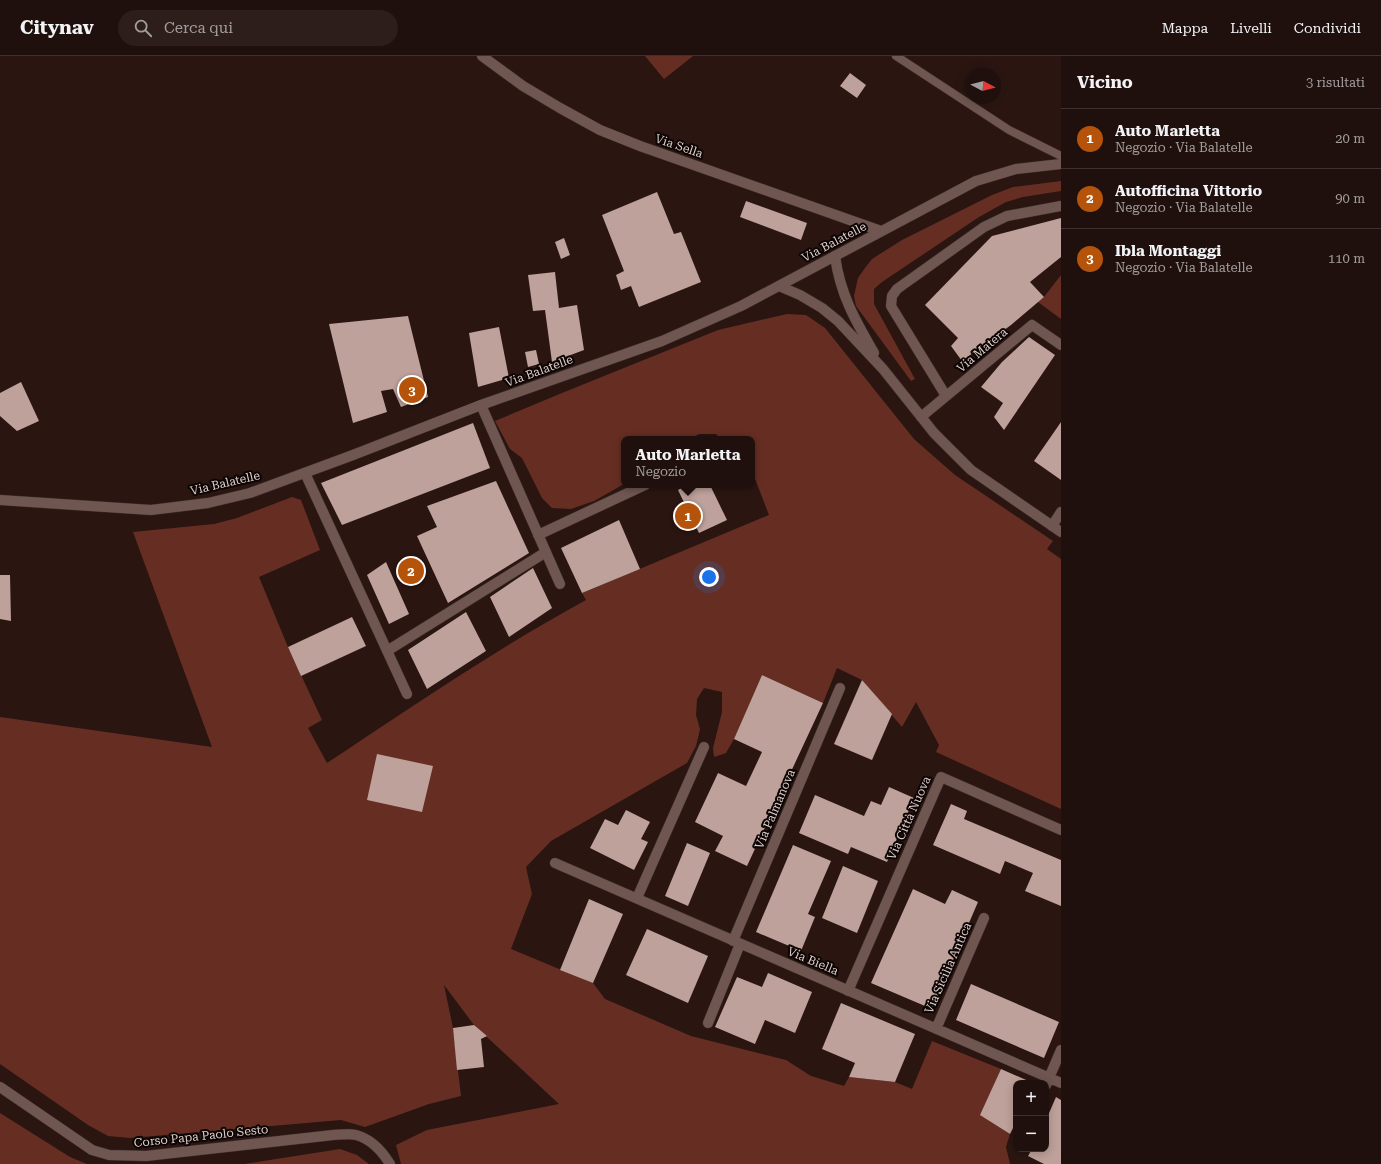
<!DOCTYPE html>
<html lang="it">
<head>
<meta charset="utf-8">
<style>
  :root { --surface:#20100d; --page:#2d1e1b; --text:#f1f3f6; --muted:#a29d9d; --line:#3d302e; --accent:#b45309 }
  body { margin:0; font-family:"Roboto Serif",serif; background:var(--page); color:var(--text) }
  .controls { position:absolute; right:12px; bottom:12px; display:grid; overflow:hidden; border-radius:8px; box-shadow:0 2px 10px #0003 }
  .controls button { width:36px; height:36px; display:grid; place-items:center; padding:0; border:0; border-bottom:1px solid var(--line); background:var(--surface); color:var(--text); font:20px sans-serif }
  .compass { position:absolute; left:965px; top:12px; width:36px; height:36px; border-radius:50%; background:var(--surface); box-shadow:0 2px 10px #0003; rotate:97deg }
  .you { position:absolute; left:709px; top:521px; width:14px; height:14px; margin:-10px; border:3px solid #fff; border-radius:50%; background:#1a73e8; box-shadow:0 0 0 6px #1a73e833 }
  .badge { display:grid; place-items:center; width:26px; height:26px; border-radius:50%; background:var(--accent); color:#fff; font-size:13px; font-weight:700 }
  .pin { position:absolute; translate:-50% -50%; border:2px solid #fff; box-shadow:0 1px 4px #0006 }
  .popup { position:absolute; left:621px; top:380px; width:134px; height:52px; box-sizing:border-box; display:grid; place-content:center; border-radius:8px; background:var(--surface); filter:drop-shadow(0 1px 3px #0005); font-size:13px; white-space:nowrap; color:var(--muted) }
  .popup b { font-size:15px; color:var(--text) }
  .popup::after { content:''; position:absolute; left:50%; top:100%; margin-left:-8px; border:8px solid transparent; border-top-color:var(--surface) }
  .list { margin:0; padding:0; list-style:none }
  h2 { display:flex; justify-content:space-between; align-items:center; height:52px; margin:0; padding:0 16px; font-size:17px }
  h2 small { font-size:13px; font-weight:400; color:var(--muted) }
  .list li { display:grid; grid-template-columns:26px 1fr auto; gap:12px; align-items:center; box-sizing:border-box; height:60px; padding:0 16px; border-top:1px solid var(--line) }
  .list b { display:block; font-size:15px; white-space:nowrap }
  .list p { margin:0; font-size:13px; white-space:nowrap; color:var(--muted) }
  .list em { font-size:13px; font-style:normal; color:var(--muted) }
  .icon { flex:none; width:22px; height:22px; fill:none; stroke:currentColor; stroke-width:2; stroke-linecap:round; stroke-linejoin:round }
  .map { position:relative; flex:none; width:1061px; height:1108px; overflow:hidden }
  header { display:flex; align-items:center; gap:24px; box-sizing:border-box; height:56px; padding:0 20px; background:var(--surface); border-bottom:1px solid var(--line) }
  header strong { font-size:19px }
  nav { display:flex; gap:22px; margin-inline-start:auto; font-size:14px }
  .search { width:280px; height:36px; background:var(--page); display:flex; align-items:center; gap:10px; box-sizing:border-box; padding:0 14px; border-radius:22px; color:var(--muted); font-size:15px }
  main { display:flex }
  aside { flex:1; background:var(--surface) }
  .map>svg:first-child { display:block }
</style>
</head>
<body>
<header>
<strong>Citynav</strong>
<div class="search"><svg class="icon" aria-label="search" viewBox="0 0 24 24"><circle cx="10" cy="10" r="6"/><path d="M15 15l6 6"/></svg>Cerca qui</div>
<nav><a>Mappa</a><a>Livelli</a><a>Condividi</a></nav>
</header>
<main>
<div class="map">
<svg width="1061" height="1108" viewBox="0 0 1061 1108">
  <rect width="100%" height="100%" fill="#2a1511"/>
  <path fill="#662e22" d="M645,0H693L664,23Z
    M1061,125V135L1023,141L1006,146L979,161L882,226L874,233V248L915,323L911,325L856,250L854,240L858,222L865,212L872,203L902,184L992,139L1013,131Z
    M1061,219V263L1038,246L1044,241Z
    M787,258L806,259L825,272L914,383L955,419L1053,485L1047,493L1061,503V753L936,696L939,689L916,646L902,671L862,624L837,612L823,647L762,619L734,683L726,697L714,701L713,692L722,656V636L704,632L697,643L696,659L700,673L696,690L687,707L551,785L526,811L532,838L511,893L593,927L605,943L691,980L786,1004L811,1020L844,1030L849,1021L895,1026L912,1033L932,985L1001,1013L981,1059L1010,1078L1006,1091L1010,1108H401L396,1089L427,1074L559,1048L474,969L444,929L453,972L461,1040L429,1048L365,1071L341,1064L130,1082L108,1080L88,1069L0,1008V661L212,691L133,476L214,468L237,462L292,441L301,444L320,494L259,521L288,591L322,664L308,672L327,707C412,651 496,593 586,544L582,537L769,459L752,415V383H721L716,378H699L690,383H624V428L594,445L571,453L552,452L542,442L522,402L510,393L495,365L562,337L718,274Z
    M0,1057L70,1101L87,1108H0Z
    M340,1093L357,1099L369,1108H244Z"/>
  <path fill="#bda19a" d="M850,17L866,29L857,42L840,30Z
    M657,136L674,178L681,176L701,226L639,251L631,230L621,234L616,219L624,215L602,159Z
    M746,145L807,167L801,184L740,161Z
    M1061,162V201L1030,226L1044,241L1011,269L962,305L951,290L958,282L925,249L992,180Z
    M564,182L570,199L561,203L555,186Z
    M555,216L559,252L577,249L584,294L552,306L545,254L533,255L528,219Z
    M408,260L428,341L401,351L393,333L381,335L387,356L353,367L329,268Z
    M499,271L509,322L478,331L469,277Z
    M1029,281L1055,299L1004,374L994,361L1003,347L981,331L1002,306Z
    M536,294L539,308L528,311L525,296Z
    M21,326L39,365L17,375L0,360V337Z
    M1061,366V424L1034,405Z
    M473,367L490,412L342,469L321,427Z
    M496,425L529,497L448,547L417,480L437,471L427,450Z
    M687,429H710L727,464L699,477L678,434Z
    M619,464L640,513L582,537L561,492Z
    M386,506L409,558L389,568L367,519Z
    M533,512L552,552L509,581L490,541Z
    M0,519H10L11,565L0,563Z
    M466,556L486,595L427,633L408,594Z
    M352,561L366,590L301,620L288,591Z
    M762,619L823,647L747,810L715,795L723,780L695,766L718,717L746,730L762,696L734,683Z
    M862,624L892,658L872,704L834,688Z
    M377,698L433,710L422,756L367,744Z
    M889,731L914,742L887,806L851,791L848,798L799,777L815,739L864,760L871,745L881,749Z
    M951,748L967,755L964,763L1061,804V850L1025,835L1033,817L1005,805L1000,818L933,789Z
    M626,754L650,766L641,783L648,786L634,814L590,792L605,763L618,769Z
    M687,787L710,797L688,850L665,840Z
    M793,789L831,805L808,858L815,861L801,895L756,876Z
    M843,810L878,825L857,877L822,862Z
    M913,833L945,848L952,834L978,846L932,953L871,927Z
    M589,843L623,858L593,927L560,914Z
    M647,873L708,900L688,947L626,919Z
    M768,917L812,936L795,977L765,964L755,988L715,971L737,921L762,931Z
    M971,928L1059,966L1044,1002L956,964Z
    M841,947L915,978L895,1026L849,1021L855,1007L822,993Z
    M474,969L487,980L481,983L484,1011L457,1014L453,972Z
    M1001,1013L1033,1027H1016V1066L1010,1078L980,1059Z
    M1056,1041L1061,1044V1108H1044L1028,1100L1032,1093H1046V1064Z"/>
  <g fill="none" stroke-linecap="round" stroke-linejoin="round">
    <defs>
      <path id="lane" d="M896,0L1009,74L1061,100"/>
      <path id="street" d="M482,0L523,30L560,52L600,74L640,90L881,175
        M835,200C840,238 855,264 874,297
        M779,230L800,239L822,252L838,265L883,313L934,377L971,414L1061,476
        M946,340L891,250L892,240L897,233L984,171L1007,160L1061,150
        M481,349L560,528
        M921,361L1032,269L1061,289
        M305,417L407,638
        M1052,470L1061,456
        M538,479L645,429
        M387,595L546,496
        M555,807L1061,1027
        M637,842L704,691
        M733,885L840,632
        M848,935L941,721L1061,774
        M708,967L740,888
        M936,973L984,862
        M1046,1029L1061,994
        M0,1031L92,1094L109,1099L146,1100L333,1079C340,1079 349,1077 356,1079C371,1083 382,1095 390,1108"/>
      <path id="secondary" d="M0,444L151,454L208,447L250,437L353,399L481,349L662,285L741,250L976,125L1016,113L1061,108"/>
    </defs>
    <use href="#lane" stroke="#3e2f2e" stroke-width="9"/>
    <use href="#street" stroke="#3e2f2e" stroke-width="11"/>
    <use href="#secondary" stroke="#3e2f2e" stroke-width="11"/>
    <use href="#lane" stroke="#6f5650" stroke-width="8"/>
    <use href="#street" stroke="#6f5650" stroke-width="10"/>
    <use href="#secondary" stroke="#6f5650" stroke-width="10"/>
  </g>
  <g text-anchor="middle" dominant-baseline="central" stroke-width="4" stroke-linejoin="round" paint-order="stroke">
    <g font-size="12" fill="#dfcfcc" stroke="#0c0503">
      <text transform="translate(679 90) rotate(19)">Via Sella</text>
      <text transform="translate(834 186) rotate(-28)">Via Balatelle</text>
      <text transform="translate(982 294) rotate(-40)">Via Matera</text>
      <text transform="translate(539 315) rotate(-20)">Via Balatelle</text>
      <text transform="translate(225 427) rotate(-13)">Via Balatelle</text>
      <text transform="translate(775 753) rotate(-67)">Via Palmanova</text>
      <text transform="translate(909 762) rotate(-66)">Via Città Nuova</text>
      <text transform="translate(813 905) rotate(23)">Via Biella</text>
      <text transform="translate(948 912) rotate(-66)">Via Sicilia Antica</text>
      <text transform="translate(201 1080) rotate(-6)">Corso Papa Paolo Sesto</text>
    </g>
  </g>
</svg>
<div class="controls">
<button>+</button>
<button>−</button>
</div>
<svg class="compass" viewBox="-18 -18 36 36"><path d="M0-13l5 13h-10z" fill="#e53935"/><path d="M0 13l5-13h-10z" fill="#a29d9d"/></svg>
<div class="you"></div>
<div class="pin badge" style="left:688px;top:460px">1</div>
<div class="popup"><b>Auto Marletta</b>Negozio</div>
<div class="pin badge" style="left:411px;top:515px">2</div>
<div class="pin badge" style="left:412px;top:334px">3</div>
</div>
<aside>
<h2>Vicino<small>3 risultati</small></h2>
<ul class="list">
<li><span class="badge">1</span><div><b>Auto Marletta</b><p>Negozio · Via Balatelle</p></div><em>20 m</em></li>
<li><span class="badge">2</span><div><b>Autofficina Vittorio</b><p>Negozio · Via Balatelle</p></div><em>90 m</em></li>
<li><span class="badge">3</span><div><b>Ibla Montaggi</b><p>Negozio · Via Balatelle</p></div><em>110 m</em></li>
</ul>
</aside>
</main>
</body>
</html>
